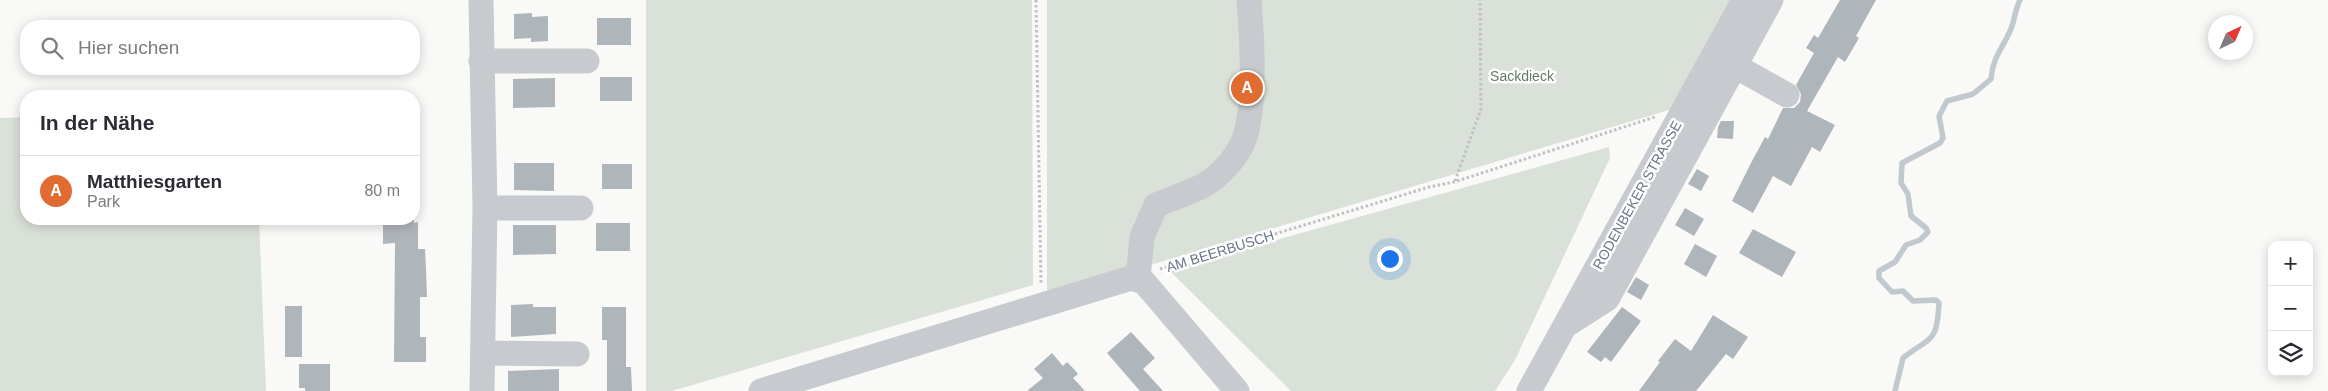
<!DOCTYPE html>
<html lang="de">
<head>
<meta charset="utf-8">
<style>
  :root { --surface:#fff; --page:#f7f7f7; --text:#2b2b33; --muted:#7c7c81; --line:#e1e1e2; --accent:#e06c31 }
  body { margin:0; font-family:Helvetica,sans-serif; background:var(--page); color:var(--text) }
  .controls { position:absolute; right:15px; bottom:15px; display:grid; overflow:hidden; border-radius:10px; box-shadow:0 2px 12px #0003 }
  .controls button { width:45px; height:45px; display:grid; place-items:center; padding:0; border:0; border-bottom:1px solid var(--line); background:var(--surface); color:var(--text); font:25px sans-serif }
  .compass { position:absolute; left:2208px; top:15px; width:45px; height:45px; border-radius:50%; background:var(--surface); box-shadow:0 2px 12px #0003; rotate:44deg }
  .you { position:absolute; left:1389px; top:258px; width:18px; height:18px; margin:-12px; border:4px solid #fff; border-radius:50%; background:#1a73e8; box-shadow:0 0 0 8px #1a73e833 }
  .badge { display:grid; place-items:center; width:32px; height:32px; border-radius:50%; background:var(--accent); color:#fff; font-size:16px; font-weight:700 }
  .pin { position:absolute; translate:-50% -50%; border:2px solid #fff; box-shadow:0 1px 5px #0006 }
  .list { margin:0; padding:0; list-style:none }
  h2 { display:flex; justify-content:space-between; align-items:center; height:65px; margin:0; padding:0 20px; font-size:21px }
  h2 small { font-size:16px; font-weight:400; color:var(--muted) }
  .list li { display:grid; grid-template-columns:32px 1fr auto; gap:15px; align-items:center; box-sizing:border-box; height:70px; padding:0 20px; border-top:1px solid var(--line) }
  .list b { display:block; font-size:19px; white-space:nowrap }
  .list p { margin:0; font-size:16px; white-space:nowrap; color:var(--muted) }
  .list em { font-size:16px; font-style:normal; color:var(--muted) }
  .icon { flex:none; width:28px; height:28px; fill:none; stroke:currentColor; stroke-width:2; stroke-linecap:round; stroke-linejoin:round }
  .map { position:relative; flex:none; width:2328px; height:391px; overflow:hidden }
  .search { position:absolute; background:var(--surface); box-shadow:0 2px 12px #0003; left:20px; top:20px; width:400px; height:55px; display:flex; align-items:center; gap:12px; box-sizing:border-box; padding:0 18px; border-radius:20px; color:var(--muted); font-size:19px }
  .panel { position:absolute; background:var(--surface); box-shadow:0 2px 12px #0003; left:20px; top:90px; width:400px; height:135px; border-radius:20px }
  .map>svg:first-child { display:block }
</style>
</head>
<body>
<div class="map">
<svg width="2328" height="391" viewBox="0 0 2328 391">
  <rect width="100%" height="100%" fill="#f9f9f7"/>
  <path fill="#dae1d8" d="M646,0H1032L1033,285L672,391H646Z
    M1047,0H1736L1679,107L1047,296Z
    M26,117V219H259L266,391H0V118Z
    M1609,147L1610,158L1515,360L1495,391H1291L1169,270Z"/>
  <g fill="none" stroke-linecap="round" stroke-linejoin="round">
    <path stroke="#c1c9ce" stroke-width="5.5" d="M1895,391L1903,358C1931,336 1937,344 1939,303L1936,300L1913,301L1903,291L1892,292L1879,278V271L1895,262L1906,245L1920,240L1928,232L1926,228L1911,216L1908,194L1901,183L1902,163L1940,143L1943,138L1939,116L1947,101L1973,94L1991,79C1993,53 2007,44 2013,23C2015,15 2016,8 2020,0"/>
  </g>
  <path fill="#aeb5bb" d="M1840,0H1876L1856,36L1859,38L1845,62L1838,57L1807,111L1835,125L1820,152L1812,147L1791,186L1773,176L1753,213L1732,201L1751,163L1765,137L1768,139L1783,108H1794L1800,102L1801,94L1796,85L1814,53L1806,48L1814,35L1818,38Z
    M532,13V17L548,16V41L531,42V38L514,39V14Z
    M597,18H631V45H597Z
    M600,77H632V101H600Z
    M555,78V107L513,108V79Z
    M1721,121H1734L1733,139L1717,138L1718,127Z
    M514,163H554V191L514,190Z
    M602,164H632V189H602Z
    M1697,169L1709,176L1701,191L1688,184Z
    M1685,208L1704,219L1694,236L1675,225Z
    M383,219H414V223L418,222V249H425L426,269L427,297H420V337H426V362H394L395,243L383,244Z
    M596,223H630V251H596Z
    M513,225H556V254L513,255Z
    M1753,229L1796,252L1782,277L1739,253Z
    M1695,244L1717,256L1706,277L1684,264Z
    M1636,277L1649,285L1641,300L1627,292Z
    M533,304V307H556V334L511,337V305Z
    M285,306H302V357H285Z
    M602,307H626V367H631L632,391H607V340H602Z
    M1622,307L1641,321L1611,362L1605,357L1601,362L1587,352Z
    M1713,315L1748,337L1733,359L1726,354L1696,391H1639L1660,362L1658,361L1675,339L1691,351Z
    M1131,332L1155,358L1143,369L1163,391H1140L1107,353Z
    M1052,353L1063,366L1067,362L1073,368L1078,374L1073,378L1085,391H1027L1043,378L1034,369Z
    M299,364H330V391H305V388H299Z
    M559,369V391H508V371Z"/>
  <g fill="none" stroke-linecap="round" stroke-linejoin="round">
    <path stroke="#bfc1c3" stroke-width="3" stroke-dasharray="2.5 2.5" stroke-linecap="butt" d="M1036,0L1041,284
      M1455,181L1481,109L1480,0
      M1160,269L1429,187L1454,182L1655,117"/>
    <path stroke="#c7cace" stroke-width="25" d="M481,0L485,208L482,391
      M481,61H587
      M1735,66L1787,95
      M485,208H581
      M1138,278L1142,237L1156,205C1172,198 1191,193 1206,184C1221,175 1239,155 1245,137C1256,100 1252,39 1249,0
      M1568,324L1607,299L1771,0
      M483,353L577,354
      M761,391L1131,278L1144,282L1237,391
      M1529,391L1744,0"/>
  </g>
  <g text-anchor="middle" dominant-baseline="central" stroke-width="5" stroke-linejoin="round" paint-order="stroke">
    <g font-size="14" fill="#667a64" stroke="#fff">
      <text x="1522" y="76">Sackdieck</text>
    </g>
    <g font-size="14" fill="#697787" stroke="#fff">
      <text transform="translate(1637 195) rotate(-61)">RODENBEKER STRASSE</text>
      <text transform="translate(1220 251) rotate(-17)">AM BEERBUSCH</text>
    </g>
  </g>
</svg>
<div class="controls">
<button>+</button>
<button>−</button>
<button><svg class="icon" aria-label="layers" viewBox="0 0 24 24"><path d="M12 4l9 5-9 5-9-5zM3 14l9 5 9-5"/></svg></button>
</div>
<svg class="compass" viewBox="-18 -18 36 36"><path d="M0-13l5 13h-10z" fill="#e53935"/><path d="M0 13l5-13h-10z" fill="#7c7c81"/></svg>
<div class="you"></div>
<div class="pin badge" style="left:1247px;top:88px">A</div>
<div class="search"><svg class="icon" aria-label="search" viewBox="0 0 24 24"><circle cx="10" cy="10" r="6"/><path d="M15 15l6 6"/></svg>Hier suchen</div>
<section class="panel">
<h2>In der Nähe<small></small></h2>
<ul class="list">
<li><span class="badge">A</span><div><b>Matthiesgarten</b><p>Park</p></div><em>80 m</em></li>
</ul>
</section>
</div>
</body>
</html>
